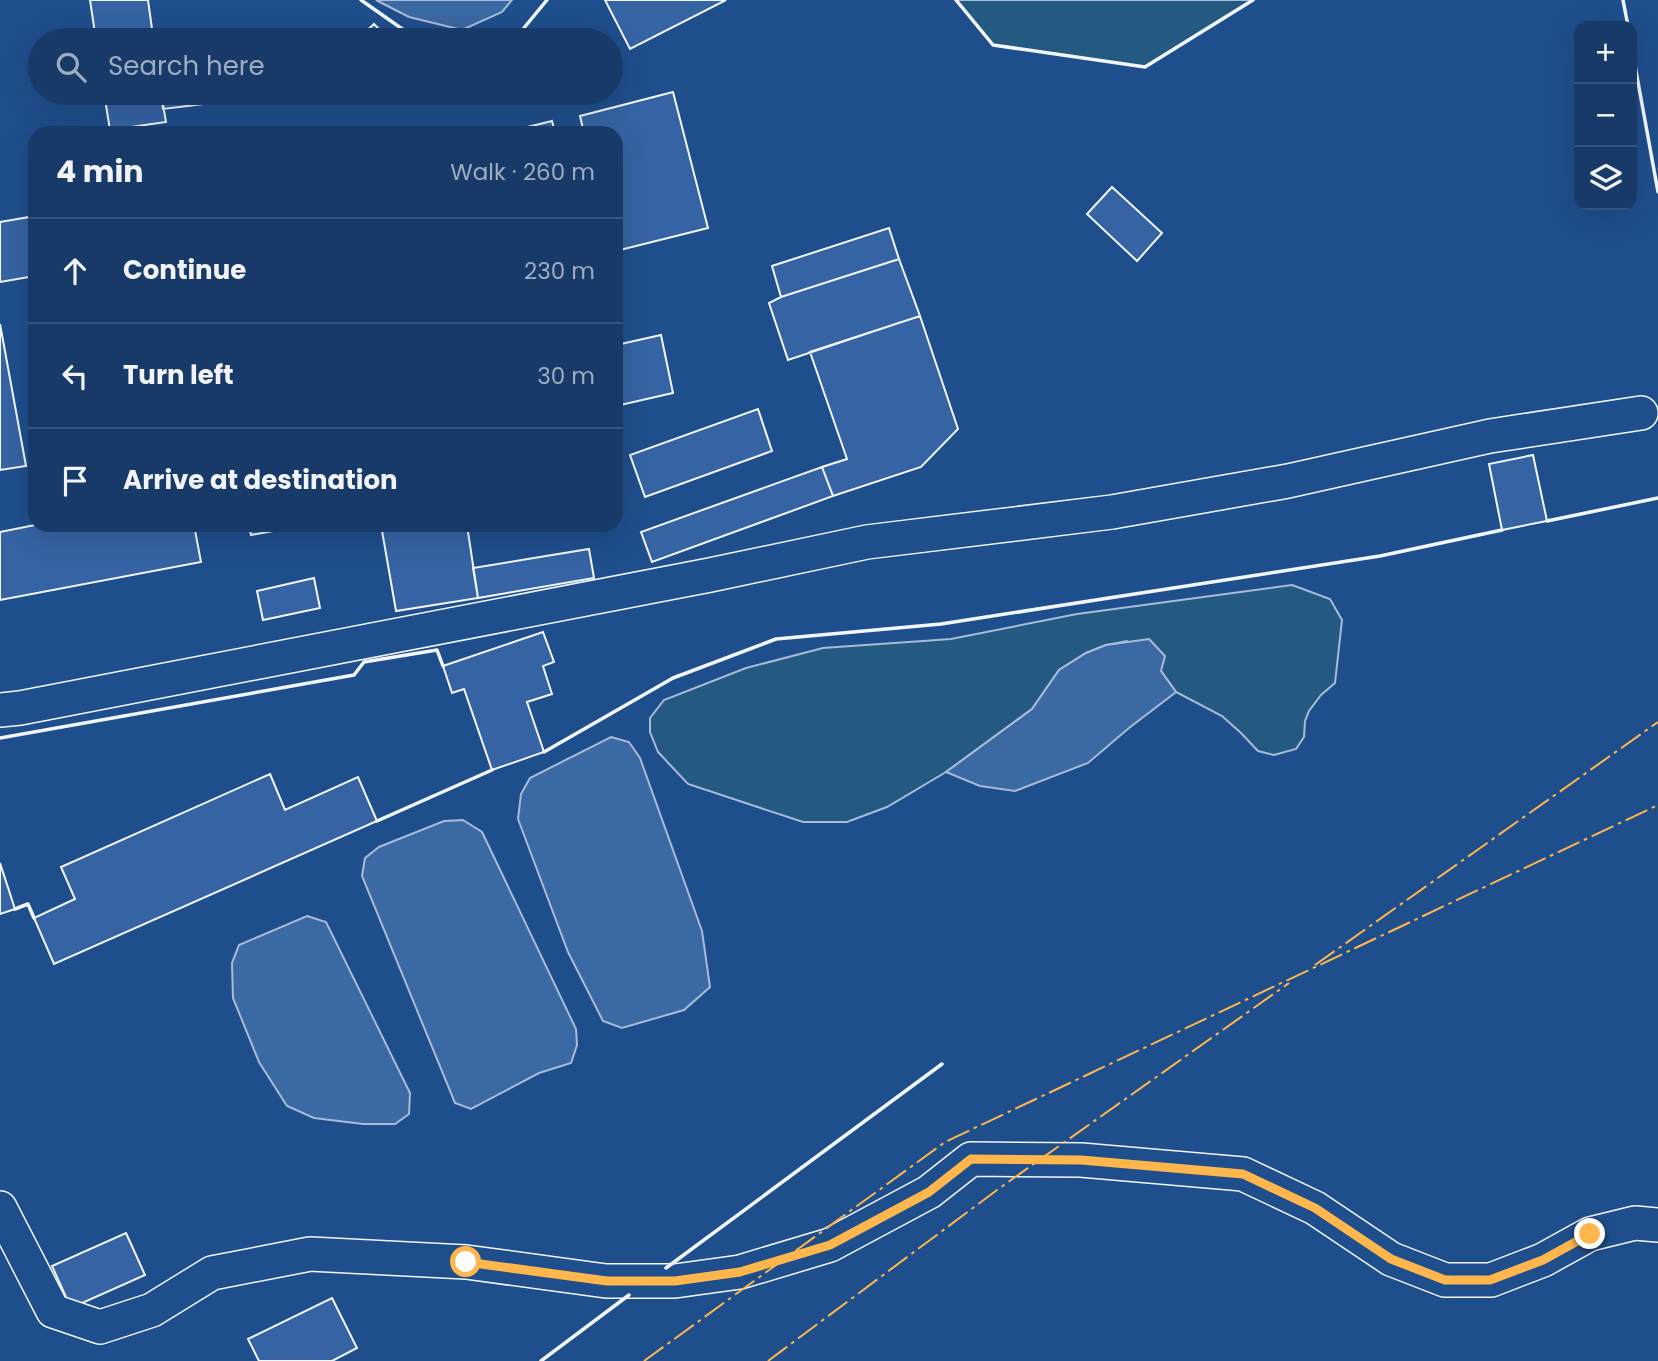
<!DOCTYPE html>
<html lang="en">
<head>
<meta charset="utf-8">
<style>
  :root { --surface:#173a69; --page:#20416f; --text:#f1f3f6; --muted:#9eadc0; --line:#36547d }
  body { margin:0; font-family:Poppins,sans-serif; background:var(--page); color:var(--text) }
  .controls { position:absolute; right:21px; top:21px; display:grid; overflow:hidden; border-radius:14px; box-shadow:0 7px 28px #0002 }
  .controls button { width:63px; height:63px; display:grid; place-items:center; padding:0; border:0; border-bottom:2px solid var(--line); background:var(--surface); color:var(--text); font:35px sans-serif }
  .stop { position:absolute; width:21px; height:21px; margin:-16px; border:5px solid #ffb74d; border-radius:50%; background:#fff }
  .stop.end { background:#ffb74d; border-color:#fff; box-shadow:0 2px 7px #0008 }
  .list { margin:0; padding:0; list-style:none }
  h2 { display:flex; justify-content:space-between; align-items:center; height:91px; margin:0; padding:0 28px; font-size:30px }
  h2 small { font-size:23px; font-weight:400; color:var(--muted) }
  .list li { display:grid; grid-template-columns:46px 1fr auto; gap:21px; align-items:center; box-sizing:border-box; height:105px; padding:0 28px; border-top:2px solid var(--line) }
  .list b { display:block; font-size:26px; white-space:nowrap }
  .list em { font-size:23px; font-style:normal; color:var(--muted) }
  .icon { flex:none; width:38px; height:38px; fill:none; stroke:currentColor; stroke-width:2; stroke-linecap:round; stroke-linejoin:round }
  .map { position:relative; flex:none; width:1658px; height:1361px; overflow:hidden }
  .search { position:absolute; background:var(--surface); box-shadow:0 7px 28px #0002; left:28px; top:28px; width:595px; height:77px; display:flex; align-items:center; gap:18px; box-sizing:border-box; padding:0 24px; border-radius:38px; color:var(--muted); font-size:26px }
  .panel { position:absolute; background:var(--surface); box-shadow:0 7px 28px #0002; left:28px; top:126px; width:595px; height:406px; border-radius:21px }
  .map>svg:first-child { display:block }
</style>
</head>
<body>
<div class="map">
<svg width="1658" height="1361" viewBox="0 0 1658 1361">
  <rect width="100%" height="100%" fill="#1f4e8c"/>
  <path fill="#245a82" stroke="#a8bbd7" stroke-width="2" d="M956,0H1253L1145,67L993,45Z
    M1292,585L1330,599L1342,620L1335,683L1321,695L1309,711L1305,721L1304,737L1296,749L1274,755L1258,751L1241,733L1222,716L1176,692L1161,671L1127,641L1106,645L1086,653L1059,670L1032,709L946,772L887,807L847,822H803L688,784L658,752L650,732V718L664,700L746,668L823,648L951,639L1077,614Z"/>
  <path fill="#3b69a3" stroke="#a8bbd7" stroke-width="2" d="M376,0H512L502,12L462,30L409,17Z
    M1149,639L1165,656L1161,671L1176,692L1129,728L1088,763L1015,791L980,786L946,772L1032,709L1059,670L1086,653L1106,645Z
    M611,737L629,742L640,758L702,931L710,987L684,1010L622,1028L603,1021L568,952L518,819L521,794L530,778Z
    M463,820L482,832L576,1029L577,1045L571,1063L539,1073L471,1109L455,1103L362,876L365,858L379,847L444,821Z
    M307,916L326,922L410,1093L409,1114L395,1124H363L314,1118L287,1106L259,1062L233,998L232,963L239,945Z"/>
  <path fill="#3563a3" stroke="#f2f6ff" stroke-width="2" d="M90,0H148L153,36L124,40H96Z
    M605,0H726L630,49Z
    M374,24L390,40H357Z
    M153,36V40H124Z
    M673,92L708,228L616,251V133H584L580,116Z
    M104,93H161L166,122L110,130Z
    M161,93H294L163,109Z
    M552,121L555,133H503Z
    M1112,187L1162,233L1137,261L1087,214Z
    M35,216V276L0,282V222Z
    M889,228L899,259L781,297L772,266Z
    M899,259L920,316L788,360L769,303L781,297Z
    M920,316L958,429L921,467L833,496L822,467L847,459L810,352Z
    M0,324L26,466L0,470Z
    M661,335L673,393L616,406V345Z
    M758,409L772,451L645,497L630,455Z
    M1533,455L1547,521L1502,530L1489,464Z
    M822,467L833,496L652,562L641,532Z
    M35,525H194L201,562L0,600V532Z
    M249,525H306L251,535Z
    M381,525H467L478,598L396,611Z
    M589,549L594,578L478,598L473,568Z
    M314,578L320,608L263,620L257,591Z
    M543,632L554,662L543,666L552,694L527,702L544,752L492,770L464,689L452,693L443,666Z
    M270,774L285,810L358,777L377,821L54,964L34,918L75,899L61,867Z
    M0,863L15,909L0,914Z
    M126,1233L145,1275L71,1308L52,1266Z
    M332,1298L357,1348L332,1361H259L248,1339Z"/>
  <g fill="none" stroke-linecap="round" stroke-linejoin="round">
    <defs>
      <path id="minor" d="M0,710L20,708L710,575L867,542L1112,512L1288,481L1490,436L1641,413
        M0,1208L53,1311L100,1327L152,1310L212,1273L310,1254L466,1262L606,1281H675L740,1272L830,1245L929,1192L971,1159L1081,1160L1243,1174L1315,1208L1391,1259L1445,1280H1491L1543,1260L1590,1234L1635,1223L1658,1225"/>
    </defs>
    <use href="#minor" stroke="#f2f6ff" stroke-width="36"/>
    <use href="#minor" stroke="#1f4e8c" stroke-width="33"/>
    <path stroke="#f2f6ff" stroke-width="3.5" d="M361,0L418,40
      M956,0L993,45L1145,67L1253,0
      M1623,0L1628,26
      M514,40L547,0
      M1632,49L1658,192
      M1547,521L1658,498
      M0,738L354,675L364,662L437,650L443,666
      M544,752L673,678L776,639L941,624L1380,556L1502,530
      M377,821L492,770
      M15,909L28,904L34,918
      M666,1268L942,1064
      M541,1361L629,1295"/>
    <path stroke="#ffb74d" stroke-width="2" stroke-dasharray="24 5 3.5 5" stroke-linecap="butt" d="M1315,965L1658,722
      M644,1361L945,1142L1658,805
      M768,1361L997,1190L1289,983"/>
  </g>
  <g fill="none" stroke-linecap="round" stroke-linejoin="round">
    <path stroke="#ffb74d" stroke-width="9" d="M466,1262L607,1281H675L740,1272L830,1245L929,1192L971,1159L1081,1160L1243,1174L1315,1208L1391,1259L1445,1280H1490L1543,1260L1590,1234"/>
  </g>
</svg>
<div class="controls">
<button>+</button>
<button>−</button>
<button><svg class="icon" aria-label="layers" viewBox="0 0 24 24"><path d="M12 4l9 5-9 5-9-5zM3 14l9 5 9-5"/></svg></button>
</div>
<div class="stop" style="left:466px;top:1262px"></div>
<div class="stop end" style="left:1590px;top:1234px"></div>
<div class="search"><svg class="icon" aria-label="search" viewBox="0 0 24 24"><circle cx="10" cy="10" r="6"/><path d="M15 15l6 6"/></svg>Search here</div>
<section class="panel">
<h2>4 min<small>Walk · 260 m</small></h2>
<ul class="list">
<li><svg class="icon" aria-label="ahead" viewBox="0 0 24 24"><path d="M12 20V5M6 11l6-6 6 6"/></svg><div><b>Continue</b></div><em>230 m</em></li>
<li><svg class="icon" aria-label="left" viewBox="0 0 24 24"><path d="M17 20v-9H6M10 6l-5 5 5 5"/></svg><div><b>Turn left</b></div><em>30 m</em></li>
<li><svg class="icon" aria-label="arrive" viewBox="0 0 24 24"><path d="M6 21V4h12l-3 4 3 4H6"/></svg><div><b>Arrive at destination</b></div></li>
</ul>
</section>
</div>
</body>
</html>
